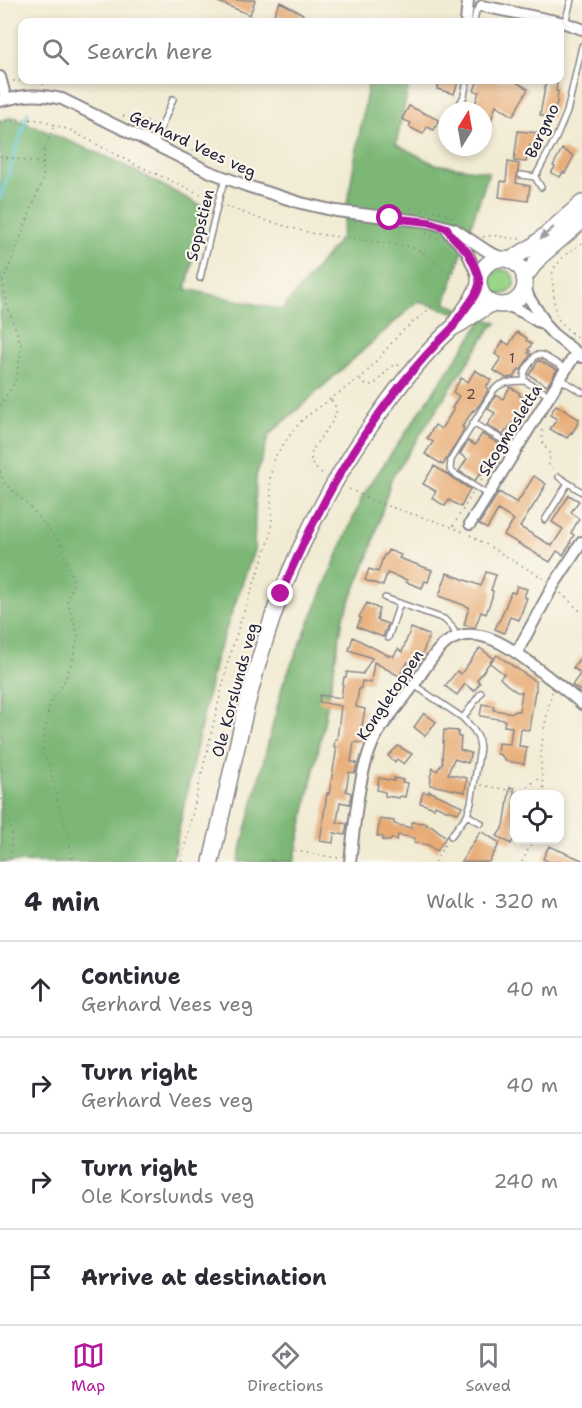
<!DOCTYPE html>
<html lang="en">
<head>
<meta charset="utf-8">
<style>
  :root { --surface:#fff; --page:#f7f7f7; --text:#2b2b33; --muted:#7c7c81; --line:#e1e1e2; --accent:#b5179e }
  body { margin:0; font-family:"Shantell Sans",sans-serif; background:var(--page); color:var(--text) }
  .controls { position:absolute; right:18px; bottom:18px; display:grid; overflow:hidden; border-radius:12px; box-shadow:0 3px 9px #0003 }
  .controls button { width:54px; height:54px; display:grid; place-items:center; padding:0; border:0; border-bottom:2px solid var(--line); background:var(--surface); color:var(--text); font:30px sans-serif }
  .compass { position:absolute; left:438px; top:102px; width:54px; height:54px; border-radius:50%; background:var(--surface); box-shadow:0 3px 9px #0003; rotate:11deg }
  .stop { position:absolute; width:18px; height:18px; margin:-14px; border:4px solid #b5179e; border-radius:50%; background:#fff }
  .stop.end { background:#b5179e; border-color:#fff; box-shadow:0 2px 6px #0008 }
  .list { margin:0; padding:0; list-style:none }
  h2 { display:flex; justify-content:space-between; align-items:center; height:78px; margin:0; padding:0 24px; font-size:26px }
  h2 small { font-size:20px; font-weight:400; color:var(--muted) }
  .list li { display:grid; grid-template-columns:39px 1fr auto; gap:18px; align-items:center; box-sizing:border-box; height:96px; padding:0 24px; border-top:2px solid var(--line) }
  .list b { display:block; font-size:22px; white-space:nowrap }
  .list p { margin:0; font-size:20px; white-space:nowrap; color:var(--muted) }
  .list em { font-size:20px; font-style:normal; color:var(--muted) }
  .icon { flex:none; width:33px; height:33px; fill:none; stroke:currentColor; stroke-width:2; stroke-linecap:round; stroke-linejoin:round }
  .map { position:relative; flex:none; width:582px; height:862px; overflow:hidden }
  .search { position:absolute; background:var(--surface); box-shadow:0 3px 9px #0003; left:18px; right:18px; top:18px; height:66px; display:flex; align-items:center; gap:15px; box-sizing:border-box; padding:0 21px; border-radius:12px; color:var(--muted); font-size:22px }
  .sheet { height:462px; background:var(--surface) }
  nav { display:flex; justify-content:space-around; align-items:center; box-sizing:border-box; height:84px; border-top:2px solid var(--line); background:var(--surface); font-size:16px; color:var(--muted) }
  nav a { display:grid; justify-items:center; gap:3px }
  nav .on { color:var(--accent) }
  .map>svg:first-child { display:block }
</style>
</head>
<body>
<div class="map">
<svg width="582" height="862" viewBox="0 0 582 862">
  <rect width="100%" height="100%" fill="#fbf7ec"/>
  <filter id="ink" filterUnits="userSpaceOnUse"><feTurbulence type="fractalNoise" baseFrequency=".0167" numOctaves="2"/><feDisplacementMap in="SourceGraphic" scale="12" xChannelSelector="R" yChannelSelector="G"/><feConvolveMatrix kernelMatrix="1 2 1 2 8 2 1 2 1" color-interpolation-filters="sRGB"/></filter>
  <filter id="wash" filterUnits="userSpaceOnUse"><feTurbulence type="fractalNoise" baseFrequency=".008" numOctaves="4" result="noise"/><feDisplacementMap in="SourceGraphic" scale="24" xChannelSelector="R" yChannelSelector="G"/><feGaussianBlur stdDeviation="1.35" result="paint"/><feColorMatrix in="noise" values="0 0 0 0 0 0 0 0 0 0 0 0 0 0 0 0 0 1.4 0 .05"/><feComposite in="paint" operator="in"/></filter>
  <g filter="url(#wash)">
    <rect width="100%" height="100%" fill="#f1ebd3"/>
    <path fill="#9ad68a" stroke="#5e7c62" stroke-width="1.5" d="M490 282a12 12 0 1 1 24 0a12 12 0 1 1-24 0Z"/>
    <path fill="#7bb776" stroke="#4e6c58" stroke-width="1.5" d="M369,80H410L396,144L434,164L489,172L445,303L497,323L489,330L391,479L371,550L343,618L324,723L294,862H238L283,684L363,495L482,321L418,301L269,435L256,477L254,550L215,660L172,862H0V121L12,117L116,161L205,208L186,289L282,310L341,238Z"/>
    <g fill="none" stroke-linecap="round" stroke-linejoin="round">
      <path stroke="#5cc8d4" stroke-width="3" d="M0,199L28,113"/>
    </g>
    <g id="blocks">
      <path fill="#e7aa73" d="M214,0H255L250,15Z
        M280,2L303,14L298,22H281L284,18L274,14Z
        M440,80H454V81L458,82L454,94L437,89Z
        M478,80H513L528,89L513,116L496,105L490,124L483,122V111H473L479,92L474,91Z
        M546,82L557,83L556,91H558L557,102L555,109H554L552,118L540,115Z
        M409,106L439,120L434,130L427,127L423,134L409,127L411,123L402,119Z
        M518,131L539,133L538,146L530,145L526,162L514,161Z
        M562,149L574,156L565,173L563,172L560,177L551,173L555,167L553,166Z
        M508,162L519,164L516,183L530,186L528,201L499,197L501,181L506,182Z
        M517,332L527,338L526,340L532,344L528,350L530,351L528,353L531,354L521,370L519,369L514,377L506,378L493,370L501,358L495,354L503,341L509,345Z
        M539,360L557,370L547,386L529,375Z
        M475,370L491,380L486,387L488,390L480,404L474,411L473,410L462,427L464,428L461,435L443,465L425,454L433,442L427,438L435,425L441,429L454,409L452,408L459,396L453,392L461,378L468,382Z
        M510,387L520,393L519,395L525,399L521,405L523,406L513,422L503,435L487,425L495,413L488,409L496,395L503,399Z
        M556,405L579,419L577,422L578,423L572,433L571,432L567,438L560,434V435L550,429L557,419L550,415Z
        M482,434L498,443V445L494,451L496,452L482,474L480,473L475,481L459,471L467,459L460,454L468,441L475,445Z
        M434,466L470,489L461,507L449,500L445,506L432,498L436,491L423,484Z
        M534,476L546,484L543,489H544L520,527L552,546L563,529L552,522L569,495L579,501L571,512L579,519L571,533L574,535L570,542L571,543L563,555L557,551L550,562L504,535L514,520L498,510L487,529L479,524L499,492L517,503Z
        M388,550L401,555L399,558L432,570L428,582L425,581L422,588L406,582L407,580L387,573L383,586L365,580L369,569L378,572L384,555H386Z
        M486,572L496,575L491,590L493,591L492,597L486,614L481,612L475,628L472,627L464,625L469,607L439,596L447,573L481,586Z
        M517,586L527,589L524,597L527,598L525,603L519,620L510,617L504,633L495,629L499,620H500L511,592L515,593Z
        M367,603L379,609L377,616H378L377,620L388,624L383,637L357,627L361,618L359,617Z
        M411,628L429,635L422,655H423L417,667L408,662L399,676L374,662L371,683L362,681L361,688H359L356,707L365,709L361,732L364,733L363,743L354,742L351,762L357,763L355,773L349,772L346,791L351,793L350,804L340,802L337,822L347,824L345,835L334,833L333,843L320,841L327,793L329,794L336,753V747H334L335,739H337L341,706L319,702L320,695L341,698L344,677H346L347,672L363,674V672H364L372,658L349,650L353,637L389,656L390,655L393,657L398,649L402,652Z
        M480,648L493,658L477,680L480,683L474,691L465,684L457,695L445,686L457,671L461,674Z
        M497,655L536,682V691H535L529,730L521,729L519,746L527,747L524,764L506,761L501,755L497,754L498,743L510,744L512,727L504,726L505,720L480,716L482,704L494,706L493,710L514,713L515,711H519L522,692H517L506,684L500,678L504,674L490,663Z
        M582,655V692L572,685L581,673L573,668Z
        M424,713L436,722L425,736L414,727Z
        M444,730L458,731V737H461L460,750L471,753L468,763L454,759L448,774L467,778L465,792L430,785L431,778L430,777L433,768L437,771L443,762L442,761Z
        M398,746L412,754L404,764L397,759L395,762L388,756Z
        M379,778L394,781V778L403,780L402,782L408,783L405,797L400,796L399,798L385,796V792L377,790Z
        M510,787L514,788V838L511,844L497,836L504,826Z
        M429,791L462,806L458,813L446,810L435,805L434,808L420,803L423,792L429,793Z
        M380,819L394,821V824L411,828L412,822L427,823L426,825L432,826L446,837L437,851L428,845L414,842L415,838L398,835L397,840L391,839L390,841L382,840L383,837L377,836Z
        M480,832L484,833L500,843L489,862H461Z
        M549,846L582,860V862H549L543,859Z"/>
    </g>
  </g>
  <g filter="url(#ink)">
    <use href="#blocks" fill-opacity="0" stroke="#8a8687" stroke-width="1.5"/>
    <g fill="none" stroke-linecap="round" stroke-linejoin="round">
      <defs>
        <path id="lane" d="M474,22L476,11L482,6
          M565,23L571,0
          M456,111L464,96L467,80
          M444,133L447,127
          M154,144L173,99
          M521,175L535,177L556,138L567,112L582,46
          M535,177L541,187
          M200,278L220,194L226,179
          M560,379L582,392
          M550,396L525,381C521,372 531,363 536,355H542L566,369
          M473,423L517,448
          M559,477L582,492
          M488,495L452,472L450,469L451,460L493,391C501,381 512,382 525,381
          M545,520L568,483
          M385,598L444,619L452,627L457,637
          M388,638L400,603
          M414,685L463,718L473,729L478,737L480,748L471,803L467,815L451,836
          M463,718L481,693
          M467,815L481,823"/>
        <path id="street" d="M482,6L565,23L582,29
          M466,22L468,0
          M0,77L6,99
          M0,101C25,95 36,93 62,99L208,171L247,186L301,203L336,211L429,222L454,229L487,251L504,259
          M447,228L449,233L466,250L479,279
          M524,284L529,298L543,319V323L553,334L582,357
          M505,304L524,313L537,321L543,323
          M470,524L576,353
          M517,652L553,586L582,542
          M350,862C355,823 358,772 375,738C385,719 401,703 413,686C423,672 432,654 446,643C478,619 518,653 543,673C556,683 570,693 582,704"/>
        <path id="secondary" d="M479 282a23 23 0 1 1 46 0a23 23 0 1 1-46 0Z
          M510,260L533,246L582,203
          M524,278L540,257L582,221
          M456,322L471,301L479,285
          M211,862C232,772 248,681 281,594C304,535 334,479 370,427C394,392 420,357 451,329C455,326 459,325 463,322C473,315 483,309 493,303"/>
      </defs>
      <use href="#lane" stroke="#8a8687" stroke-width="8"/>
      <use href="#street" stroke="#8a8687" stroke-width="14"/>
      <use href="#secondary" stroke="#8a8687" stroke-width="18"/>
      <path stroke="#8a8687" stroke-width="1.5" stroke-dasharray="1.5 4.5" stroke-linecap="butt" d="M13,81H31L47,85
        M123,116L148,122L153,125
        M0,122L20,119L41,120L72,131L128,161L211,199
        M168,132L176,136L190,148L206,157
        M0,156L43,164
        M226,206L257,218L310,233L407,246L421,251L451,274
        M410,208L441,212L455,218
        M426,233L440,240
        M483,237C496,233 507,239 520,239
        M582,243L565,255L554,268L552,275L555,311L559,320L567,329L582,342
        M360,380L366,385H374L391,366L401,365
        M0,406L15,382L22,347L7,305L3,282L43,179L44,151L54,125
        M542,430L543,444L550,454L549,465L553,469
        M510,434L533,394
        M0,471L4,482L29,506L60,543L74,583L67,600L78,635L73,659L65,680L49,706L42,751L50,768L58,803L68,834L73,862
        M322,473C292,456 332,432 336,413C337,408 334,404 331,400
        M481,480L501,448
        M349,489L375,502L444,524L463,532
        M453,526L472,494
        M470,535L546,580
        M561,593L582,613
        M481,785L519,792L541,777
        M0,793L12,830L10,862
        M545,794C536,759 544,727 552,692
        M295,851L338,858
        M181,862L228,662L240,623L270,538L272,520L270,479L274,458L292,432L303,419L365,374L401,332L428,310L439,298L448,285L457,259
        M435,862L446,842
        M522,862L533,840"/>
      <use href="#lane" stroke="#fff" stroke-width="5"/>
      <use href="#street" stroke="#fff" stroke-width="10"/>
      <use href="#secondary" stroke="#fff" stroke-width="15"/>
    </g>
    <defs><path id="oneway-solid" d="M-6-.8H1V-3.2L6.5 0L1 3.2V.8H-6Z" transform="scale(1.5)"/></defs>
    <use fill="#9c9ca7" href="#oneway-solid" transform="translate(547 233) rotate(139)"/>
  </g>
  <g fill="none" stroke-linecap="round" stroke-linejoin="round" filter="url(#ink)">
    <path stroke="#b5179e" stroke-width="8" d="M281,594C323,493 375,404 453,327C459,314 482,293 479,279C477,270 472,260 468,253C462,244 451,239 447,228L429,222L390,218"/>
  </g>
  <g text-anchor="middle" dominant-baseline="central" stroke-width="4.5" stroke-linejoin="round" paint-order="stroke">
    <g font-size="14" fill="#534449">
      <text x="512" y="358">1</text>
      <text x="471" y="394">2</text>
    </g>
    <g font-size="16" fill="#22223b" stroke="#fbf7ec">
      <text transform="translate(542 131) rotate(-65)">Bergmo</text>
      <text transform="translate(193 144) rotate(25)">Gerhard Vees veg</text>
      <text transform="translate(200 225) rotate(-76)">Soppstien</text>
      <text transform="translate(510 430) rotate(-58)">Skogmosletta</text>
      <text transform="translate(235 690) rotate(-75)">Ole Korslunds veg</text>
      <text transform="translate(390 695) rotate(-56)">Kongletoppen</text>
    </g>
  </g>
</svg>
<div class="controls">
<button><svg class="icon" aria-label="locate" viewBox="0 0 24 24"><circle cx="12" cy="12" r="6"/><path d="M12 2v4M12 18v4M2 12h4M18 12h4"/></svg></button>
</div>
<svg class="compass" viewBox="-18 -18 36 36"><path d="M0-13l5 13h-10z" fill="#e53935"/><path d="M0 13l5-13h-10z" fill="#7c7c81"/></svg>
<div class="stop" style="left:390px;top:218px"></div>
<div class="stop end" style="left:281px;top:594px"></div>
<div class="search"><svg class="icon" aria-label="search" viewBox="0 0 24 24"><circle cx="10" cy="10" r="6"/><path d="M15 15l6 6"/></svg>Search here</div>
</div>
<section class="sheet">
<h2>4 min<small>Walk · 320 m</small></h2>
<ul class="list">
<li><svg class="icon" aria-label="ahead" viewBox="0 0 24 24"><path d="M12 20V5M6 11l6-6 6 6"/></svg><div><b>Continue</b><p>Gerhard Vees veg</p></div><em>40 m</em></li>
<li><svg class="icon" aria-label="right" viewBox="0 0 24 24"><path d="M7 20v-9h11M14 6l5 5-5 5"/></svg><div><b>Turn right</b><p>Gerhard Vees veg</p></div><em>40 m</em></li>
<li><svg class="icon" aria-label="right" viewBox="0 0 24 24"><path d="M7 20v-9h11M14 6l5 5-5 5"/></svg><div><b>Turn right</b><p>Ole Korslunds veg</p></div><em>240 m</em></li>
<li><svg class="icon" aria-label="arrive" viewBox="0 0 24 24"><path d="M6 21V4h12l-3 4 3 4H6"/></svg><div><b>Arrive at destination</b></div></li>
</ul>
</section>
<nav>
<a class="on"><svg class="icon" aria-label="map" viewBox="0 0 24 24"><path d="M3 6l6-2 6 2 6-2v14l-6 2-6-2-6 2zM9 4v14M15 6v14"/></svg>Map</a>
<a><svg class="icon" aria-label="directions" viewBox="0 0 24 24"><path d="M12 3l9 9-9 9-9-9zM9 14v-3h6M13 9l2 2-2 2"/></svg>Directions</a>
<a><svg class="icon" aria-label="saved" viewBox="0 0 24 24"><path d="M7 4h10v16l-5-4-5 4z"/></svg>Saved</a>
</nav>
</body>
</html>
